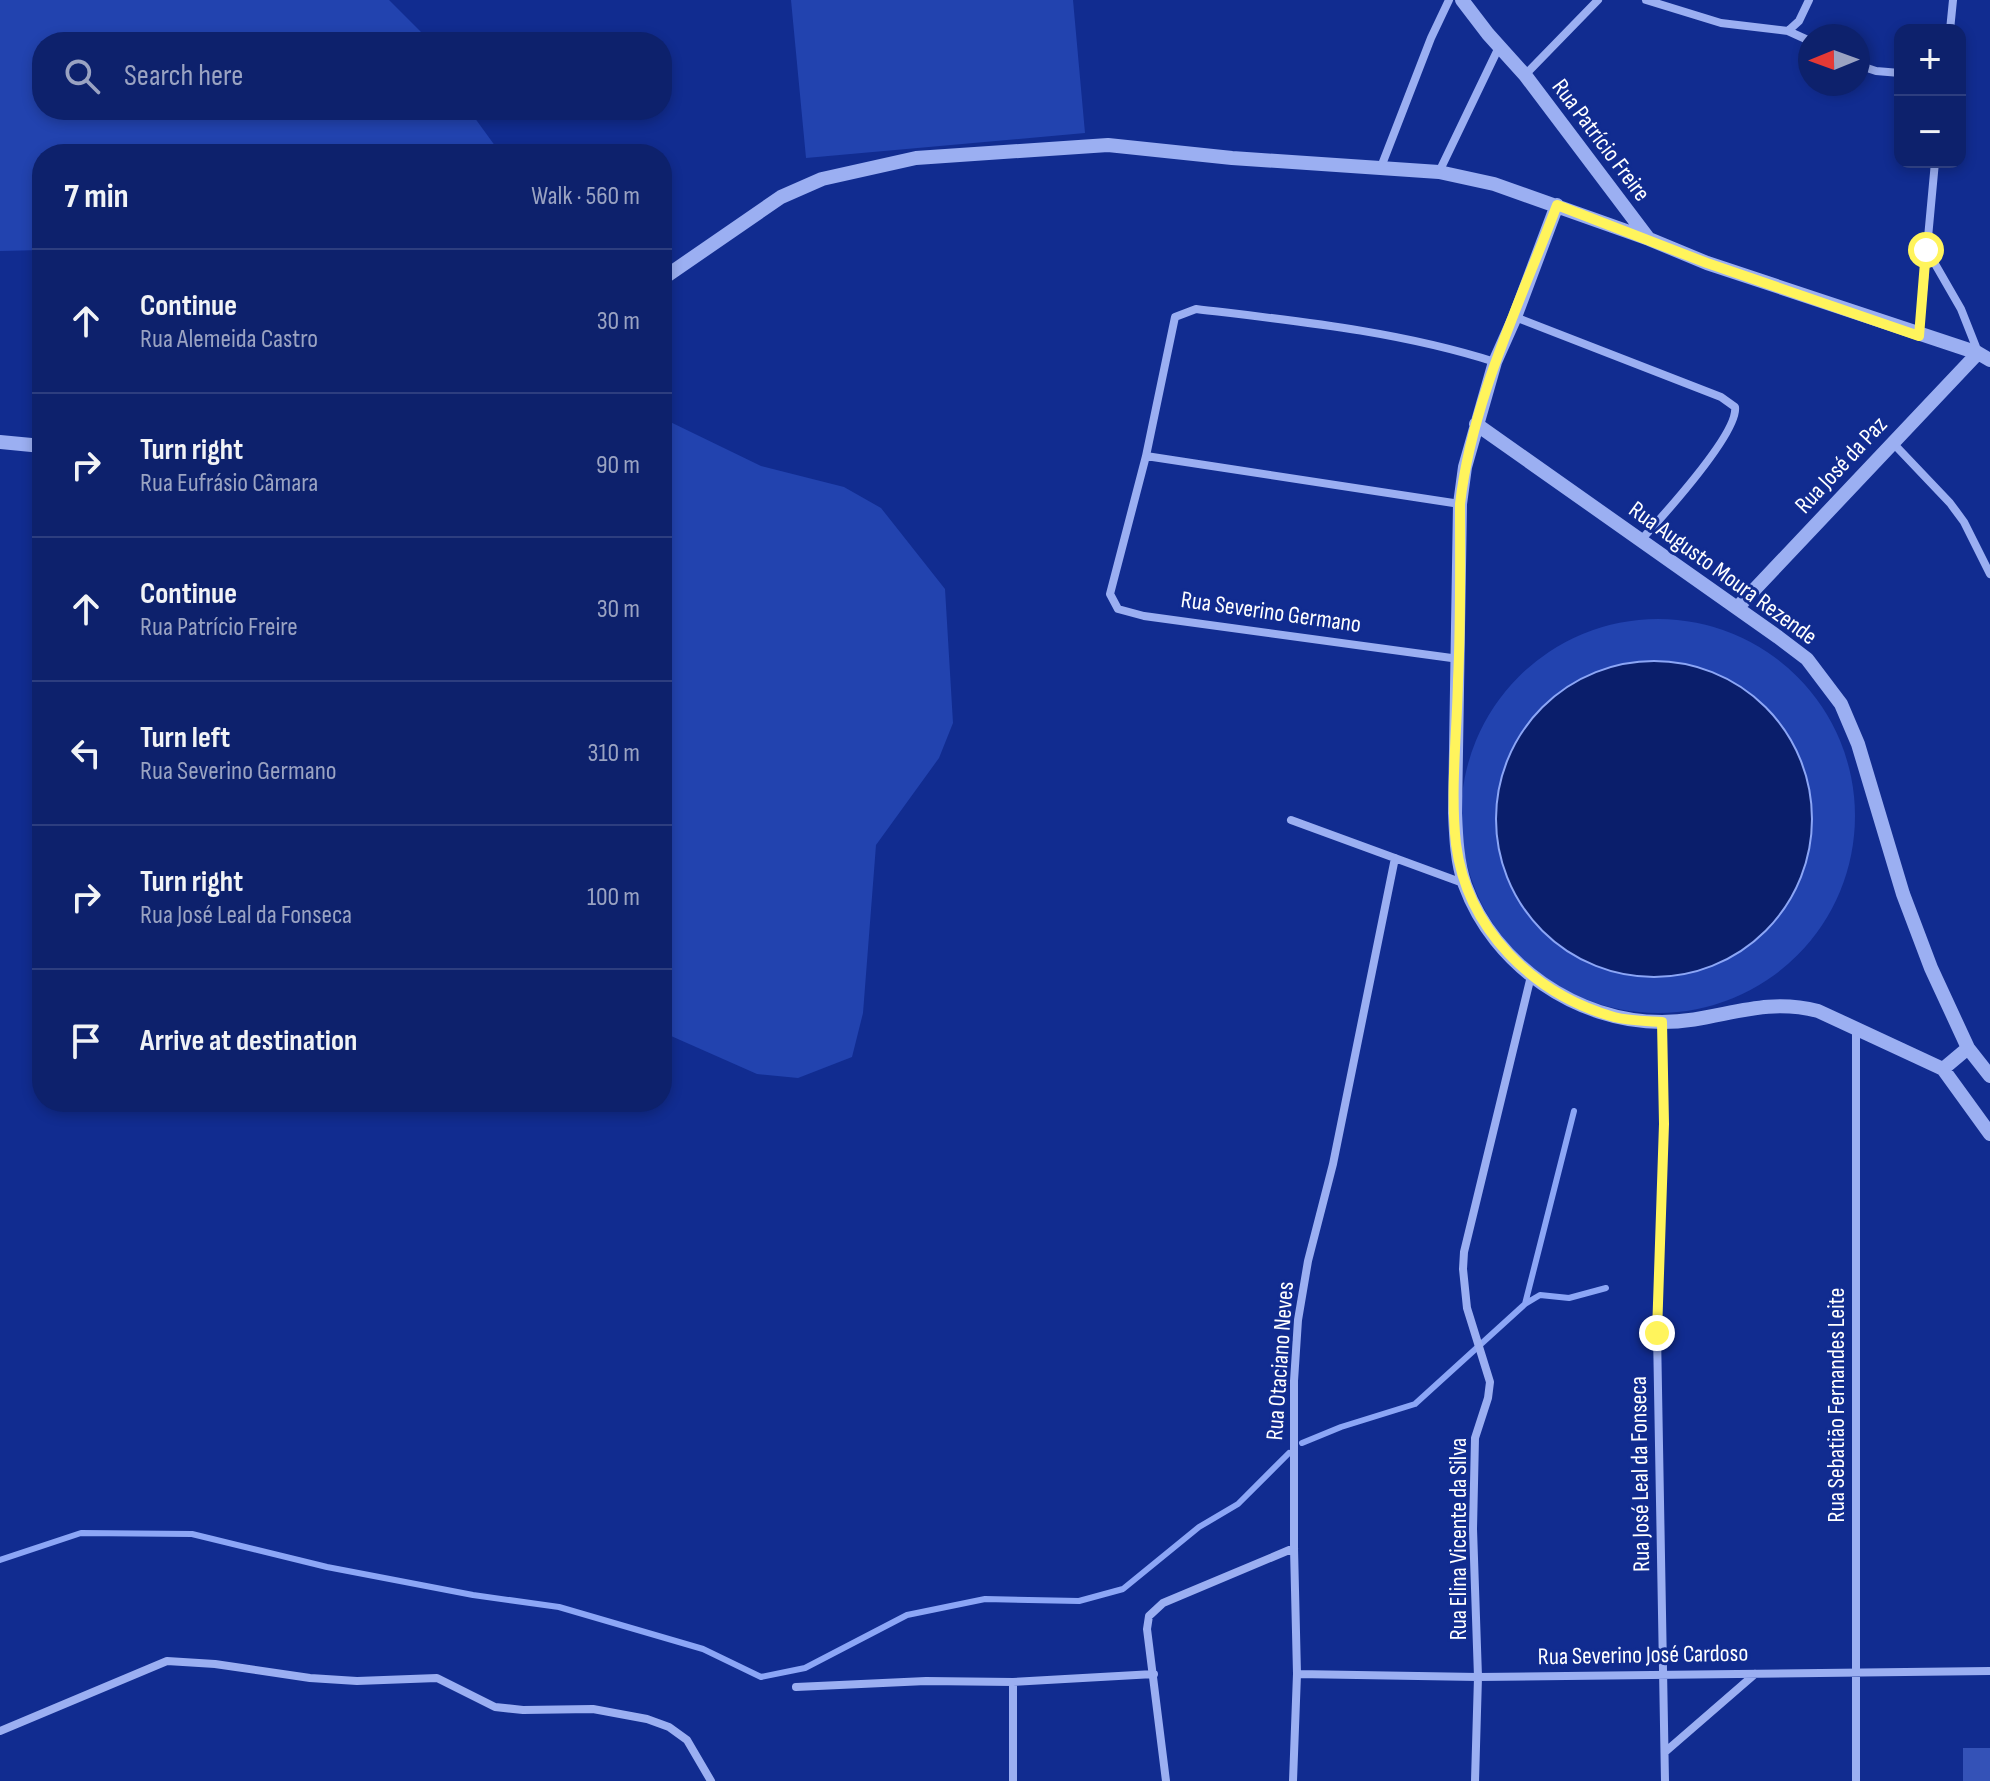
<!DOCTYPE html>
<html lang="en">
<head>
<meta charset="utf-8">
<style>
  :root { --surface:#0d216c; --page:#1b2e74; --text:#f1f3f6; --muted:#9aa3c2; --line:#2d3e7f }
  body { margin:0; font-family:"Sofia Sans Condensed",sans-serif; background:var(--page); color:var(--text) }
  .controls { position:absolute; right:24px; top:24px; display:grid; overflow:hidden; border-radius:16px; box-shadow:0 4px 12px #0003 }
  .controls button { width:72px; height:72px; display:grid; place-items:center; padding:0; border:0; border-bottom:2px solid var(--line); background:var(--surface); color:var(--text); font:40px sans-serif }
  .compass { position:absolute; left:1798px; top:24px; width:72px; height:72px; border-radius:50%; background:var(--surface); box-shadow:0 4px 12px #0003; rotate:269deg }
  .stop { position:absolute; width:24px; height:24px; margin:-18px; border:6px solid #fff45c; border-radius:50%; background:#fff }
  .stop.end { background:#fff45c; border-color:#fff; box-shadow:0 2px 8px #0008 }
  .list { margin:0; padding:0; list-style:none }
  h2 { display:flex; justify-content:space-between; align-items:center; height:104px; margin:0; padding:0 32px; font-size:34px }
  h2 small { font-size:26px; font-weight:400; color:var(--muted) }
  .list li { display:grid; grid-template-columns:52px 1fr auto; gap:24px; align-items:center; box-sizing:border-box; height:144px; padding:0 32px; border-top:2px solid var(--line) }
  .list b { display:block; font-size:30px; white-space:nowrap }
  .list p { margin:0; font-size:26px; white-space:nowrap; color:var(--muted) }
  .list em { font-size:26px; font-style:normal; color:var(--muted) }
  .icon { flex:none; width:44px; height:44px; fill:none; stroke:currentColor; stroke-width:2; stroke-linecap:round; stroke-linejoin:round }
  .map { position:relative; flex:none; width:1990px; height:1781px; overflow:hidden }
  .search { position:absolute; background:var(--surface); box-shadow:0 4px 12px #0003; left:32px; top:32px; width:640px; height:88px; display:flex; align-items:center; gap:20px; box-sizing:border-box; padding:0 28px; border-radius:32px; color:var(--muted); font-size:30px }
  .panel { position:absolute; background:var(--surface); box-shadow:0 4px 12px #0003; left:32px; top:144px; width:640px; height:968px; border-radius:32px }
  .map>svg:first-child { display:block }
</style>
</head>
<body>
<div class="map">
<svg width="1990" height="1781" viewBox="0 0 1990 1781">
  <rect width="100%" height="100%" fill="#112c90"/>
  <path fill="#2243af" d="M0,0H389L431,42H42V110H469L501,154H42V250L0,251Z
    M791,0H1073L1085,133L806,158Z
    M662,418L761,466L844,487L881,508L945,589L953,723L939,758L876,845L863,1013L852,1057L798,1078L757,1074L662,1032Z
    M1461 816a197 197 0 1 1 394 0a197 197 0 1 1-394 0Z"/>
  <path fill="#0a1e6b" stroke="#8ca6f6" stroke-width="2" d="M1496 819a158 158 0 1 1 316 0a158 158 0 1 1-316 0Z"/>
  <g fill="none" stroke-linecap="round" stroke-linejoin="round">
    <path stroke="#8ca6f6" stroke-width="6" d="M1525,1304L1540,1295L1569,1298L1606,1288
      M1302,1443L1341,1427L1415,1404L1525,1304L1574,1111
      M0,1560L81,1533L192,1534L327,1567L473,1595L559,1607L703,1649L761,1677L805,1668L907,1615L985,1599L1079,1601L1123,1589L1199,1527L1238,1504L1289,1453"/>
  </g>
  <path fill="#3452b7" d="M1963,1748H1990V1781H1963Z"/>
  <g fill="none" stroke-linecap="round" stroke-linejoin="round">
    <path stroke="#9baff2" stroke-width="8" d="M1646,0L1721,23L1788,31L1799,21L1809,0
      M1950,30L1953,0
      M1788,31L1810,41
      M1858,65L1876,71L1900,73
      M1525,75L1598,0
      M1381,167L1431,38L1449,0
      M1439,172L1499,47
      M1927,250L1961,309L1978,352
      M1515,317L1721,397L1735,407C1739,433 1661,518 1641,540
      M1919,335L1935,162
      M1892,442L1950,503L1964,522L1990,574
      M1146,456L1460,504
      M1459,659L1144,616L1118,609L1110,594L1146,456L1175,317L1196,309C1296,321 1398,331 1495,362
      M1291,820L1463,883
      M1662,1022L1664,1124L1657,1333L1665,1781
      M1856,1028V1781
      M1297,1674L1478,1677L1990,1671
      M796,1687L926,1681L1013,1682L1154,1674
      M0,1731L167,1661L215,1664L310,1678L357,1681L437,1678L495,1707L523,1710L593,1709L647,1719L669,1727L687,1740L711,1781
      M1665,1752L1755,1674
      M1013,1781V1682
      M1166,1781L1147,1629L1149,1616L1163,1603L1294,1548
      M1293,1781L1297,1674L1294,1548V1381L1298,1320L1308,1261L1333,1164L1395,858
      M1475,1781L1478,1677L1473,1529L1475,1438L1488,1398L1490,1382L1467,1308L1463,1269L1464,1252L1531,976"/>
    <path stroke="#9baff2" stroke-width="14" d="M1462,0L1488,34L1525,75L1648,238
      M1557,205L1515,317L1495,362L1465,467L1460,504L1455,813C1456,837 1457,862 1465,885C1494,965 1577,1022 1662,1022C1719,1022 1758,996 1818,1011L1943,1069L1990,1134
      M662,279L781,197L822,179L916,158L1108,145L1232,158L1439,172L1494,184L1649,239L1707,263L1978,353L1990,360
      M1476,424L1778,637L1807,659L1841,704L1858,744L1903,894L1931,968L1968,1048L1943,1069
      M0,442L42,446
      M1737,608L1978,353
      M1968,1048L1990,1076"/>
  </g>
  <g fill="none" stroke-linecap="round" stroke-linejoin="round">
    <path stroke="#fff45c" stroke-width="10" d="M1657,1333L1664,1124L1662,1022C1646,1021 1629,1021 1614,1017C1533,994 1467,929 1456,844C1450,790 1457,734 1458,680C1461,621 1460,563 1460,504C1472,400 1520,303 1557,205L1707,263L1919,336L1926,250"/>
  </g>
  <g text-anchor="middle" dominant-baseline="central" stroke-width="6" stroke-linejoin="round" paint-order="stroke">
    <g font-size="24" fill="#fff" stroke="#112c90">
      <text transform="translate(1601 140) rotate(53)">Rua Patrício Freire</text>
      <text transform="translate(1841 465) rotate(-47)">Rua José da Paz</text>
      <text transform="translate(1723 573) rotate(36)">Rua Augusto Moura Rezende</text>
      <text transform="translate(1271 612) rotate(8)">Rua Severino Germano</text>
      <text transform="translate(1280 1361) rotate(-86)">Rua Otaciano Neves</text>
      <text transform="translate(1836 1405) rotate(-90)">Rua Sebatião Fernandes Leite</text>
      <text transform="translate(1640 1474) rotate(-91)">Rua José Leal da Fonseca</text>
      <text transform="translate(1458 1539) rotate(-90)">Rua Elina Vicente da Silva</text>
      <text transform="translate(1643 1655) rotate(-1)">Rua Severino José Cardoso</text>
    </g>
  </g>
</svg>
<div class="controls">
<button>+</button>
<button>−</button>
</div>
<svg class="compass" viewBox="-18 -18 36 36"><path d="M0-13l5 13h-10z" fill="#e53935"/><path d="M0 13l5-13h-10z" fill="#9aa3c2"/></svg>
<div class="stop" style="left:1926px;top:250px"></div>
<div class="stop end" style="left:1657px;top:1333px"></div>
<div class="search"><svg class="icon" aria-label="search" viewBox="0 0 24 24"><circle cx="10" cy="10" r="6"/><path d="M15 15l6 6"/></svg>Search here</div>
<section class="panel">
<h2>7 min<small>Walk · 560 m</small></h2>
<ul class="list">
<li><svg class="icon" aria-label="ahead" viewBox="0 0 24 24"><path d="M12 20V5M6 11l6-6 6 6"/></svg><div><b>Continue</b><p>Rua Alemeida Castro</p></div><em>30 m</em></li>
<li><svg class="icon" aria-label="right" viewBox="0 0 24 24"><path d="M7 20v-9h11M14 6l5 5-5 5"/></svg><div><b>Turn right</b><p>Rua Eufrásio Câmara</p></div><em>90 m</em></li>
<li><svg class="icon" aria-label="ahead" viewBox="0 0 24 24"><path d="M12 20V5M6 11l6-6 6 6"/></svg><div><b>Continue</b><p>Rua Patrício Freire</p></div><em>30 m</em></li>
<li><svg class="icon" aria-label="left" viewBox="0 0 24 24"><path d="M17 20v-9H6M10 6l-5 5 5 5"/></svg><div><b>Turn left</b><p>Rua Severino Germano</p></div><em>310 m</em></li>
<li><svg class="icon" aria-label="right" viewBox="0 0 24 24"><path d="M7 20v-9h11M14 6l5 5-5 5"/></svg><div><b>Turn right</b><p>Rua José Leal da Fonseca</p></div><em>100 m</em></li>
<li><svg class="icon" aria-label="arrive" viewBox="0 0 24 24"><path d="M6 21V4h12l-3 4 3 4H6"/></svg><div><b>Arrive at destination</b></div></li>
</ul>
</section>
</div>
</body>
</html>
